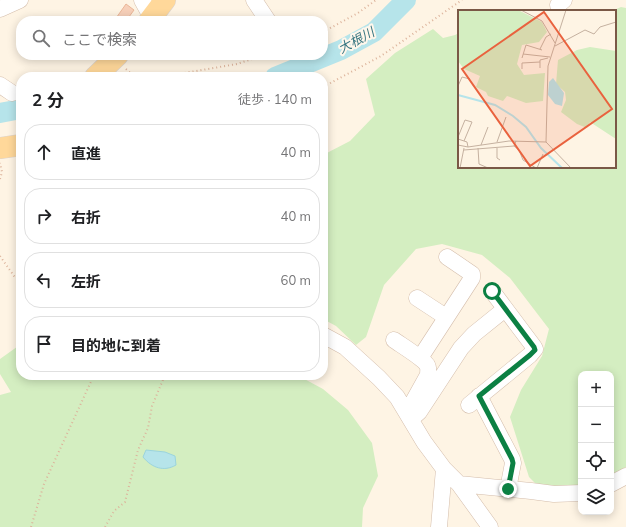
<!DOCTYPE html>
<html lang="ja">
<head>
<meta charset="utf-8">
<style>
  :root { --surface:#fff; --page:#f2f2f2; --text:#202124; --muted:#757577; --line:#e0e0e0 }
  body { margin:0; font-family:Mulish,"Noto Sans JP",sans-serif; background:var(--page); color:var(--text) }
  .controls { position:absolute; right:12px; bottom:12px; display:grid; overflow:hidden; border-radius:8px; box-shadow:0 2px 10px #0003 }
  .controls button { width:36px; height:36px; display:grid; place-items:center; padding:0; border:0; border-bottom:1px solid var(--line); background:var(--surface); color:var(--text); font:20px sans-serif }
  .stop { position:absolute; width:12px; height:12px; margin:-9px; border:3px solid #0b8043; border-radius:50%; background:#fff }
  .stop.end { background:#0b8043; border-color:#fff; box-shadow:0 1px 4px #0008 }
  .list { margin:0; padding:0; list-style:none }
  h2 { display:flex; justify-content:space-between; align-items:center; height:52px; margin:0; padding:0 16px; font-size:17px }
  h2 small { font-size:13px; font-weight:400; color:var(--muted) }
  .list li { display:grid; grid-template-columns:26px 1fr auto; gap:12px; align-items:center; box-sizing:border-box; height:56px; margin:0 8px 8px; padding:0 8px; border:1px solid var(--line); border-radius:16px }
  .list b { display:block; font-size:15px; white-space:nowrap }
  .list em { font-size:13px; font-style:normal; color:var(--muted) }
  .icon { flex:none; width:22px; height:22px; fill:none; stroke:currentColor; stroke-width:2; stroke-linecap:round; stroke-linejoin:round }
  .map { position:relative; flex:none; width:626px; height:527px; overflow:hidden }
  .search { position:absolute; background:var(--surface); box-shadow:0 2px 10px #0003; left:16px; top:16px; width:312px; height:44px; display:flex; align-items:center; gap:10px; box-sizing:border-box; padding:0 14px; border-radius:16px; color:var(--muted); font-size:15px }
  .panel { position:absolute; background:var(--surface); box-shadow:0 2px 10px #0003; left:16px; top:72px; width:312px; height:308px; border-radius:16px }
  .map>svg:first-child { display:block }
</style>
</head>
<body>
<div class="map">
<svg width="626" height="527" viewBox="0 0 626 527">
  <rect width="100%" height="100%" fill="#fef4e4"/>
  <path fill="#d4eec1" d="M621,7L626,8V467L611,475V374H581V486L556,487L538,486L529,477L510,417L521,390L542,356L549,329L510,278L482,255L442,244L416,249L384,285L366,337L356,345L336,326L323,319V155L350,141L375,115L366,79L395,53L433,29L443,38L455,35L459,33V167H615V11H612Z
    M21,344V375H297L323,389L348,410L372,443L378,476L363,508L362,527H0V395L11,392L0,374V359Z"/>
  <path fill="#b6e4ea" stroke="#9bd4dd" d="M146,450L165,452L175,456L176,465C164,472 152,468 143,457Z"/>
  <g fill="none" stroke-linecap="round" stroke-linejoin="round">
    <path stroke="#b6e4ea" stroke-width="20" d="M275,77L341,50L374,32L406,0
      M0,113L21,109"/>
  </g>
  <path fill="#f7d0b9" stroke="#ebb697" d="M126,4L134,10L126,21H114Z"/>
  <g fill="none" stroke-linecap="round" stroke-linejoin="round">
    <defs>
      <path id="minor" d="M142,0L152,18
        M254,0L268,21
        M558,5L564,0
        M0,9L20,0
        M0,85L12,93
        M417,298L446,317
        M323,335L345,347L379,378L397,397L424,442L444,469L459,484L490,527
        M394,340C401,345 424,359 427,365C429,368 428,372 428,375L408,411
        M420,358L472,278V274L447,257
        M479,396L512,459L513,463L508,489
        M469,405L530,355L535,349L534,347L492,291
        M411,419L419,412L461,348L474,334L505,309
        M459,484L531,491L554,494L581,493
        M611,484L626,476
        M439,527L444,469"/>
      <path id="major" d="M149,21L165,0
        M95,77L118,55
        M0,148L21,145"/>
    </defs>
    <use href="#minor" stroke="#d4bdab" stroke-width="17"/>
    <use href="#major" stroke="#dcd4cf" stroke-width="22"/>
    <path stroke="#dcb39b" stroke-width="2" stroke-dasharray="1 3" stroke-linecap="butt" d="M323,32L358,13L376,0
      M126,69L135,77
      M161,77L237,64L264,55
      M323,87L381,56L462,0
      M0,179L2,172L0,163
      M0,256L14,276L21,283
      M31,527L44,484L94,375
      M105,527L114,511L125,502L138,450L148,428L152,406L165,375"/>
    <use href="#minor" stroke="#fff" stroke-width="16"/>
    <use href="#major" stroke="#ffd89a" stroke-width="21"/>
  </g>
  <g fill="none" stroke-linecap="round" stroke-linejoin="round">
    <path stroke="#0b8043" stroke-width="5" d="M492,291L534,347L535,350L530,355L479,396L512,459L513,463L508,489"/>
  </g>
  <g text-anchor="middle" dominant-baseline="central" stroke-width="4" stroke-linejoin="round" paint-order="stroke">
    <g font-size="13" font-style="italic" fill="#387681" stroke="#fff7ec">
      <text transform="translate(356 40) rotate(-29)">大根川</text>
    </g>
  </g>
  <g transform="translate(458 10)">
    <rect width="158" height="158" fill="#fef4e4"/>
    <path d="M0,0H60L84,12L89,22L81,32L64,35L59,54L66,65L87,63L85,91L68,93L49,86L45,91L30,86L28,82L18,77L22,66L6,59L0,51ZM132,37L158,41V129L132,112L129,118L119,114L103,102L108,90L107,82L98,74L100,50L119,40Z" fill="#d4eec1"/>
    <path d="M95,68L106,83L104,96L97,94L90,85L91,72Z" fill="#b6e4ea"/>
    <path fill="none" stroke="#b6e4ea" stroke-width="2" d="M0,85L37,95L55,106L68,117L83,138L104,158"/>
    <path fill="none" stroke="#c5b1a0" stroke-width="1" d="M63,0L84,11L97,33M97,36L127,20L136,24L142,17L158,12M82,39L88,27L93,24M65,44L92,47M64,48L68,35L84,40M82,58V50L90,48M64,59V53L82,52M0,76L4,67L12,69M0,127L7,110L14,112L6,131M0,129L9,132L10,137M39,132L48,107M88,132L90,56L108,0M0,135L10,137L51,131L88,132L113,158M23,135L30,117M56,136L61,140L65,150L78,158M20,138L21,154L30,158M39,138V148L42,150M6,140L56,136L58,131M2,158L6,138M79,158L85,144"/>
    <path fill="#e9623e" fill-opacity="0.15" stroke="#e9623e" stroke-width="2" d="M86,2L154,99L72,156L4,59Z"/>
    <rect width="158" height="158" fill="none" stroke="#7a5846" stroke-width="2"/>
  </g>
</svg>
<div class="controls">
<button>+</button>
<button>−</button>
<button><svg class="icon" aria-label="locate" viewBox="0 0 24 24"><circle cx="12" cy="12" r="6"/><path d="M12 2v4M12 18v4M2 12h4M18 12h4"/></svg></button>
<button><svg class="icon" aria-label="layers" viewBox="0 0 24 24"><path d="M12 4l9 5-9 5-9-5zM3 14l9 5 9-5"/></svg></button>
</div>
<div class="stop" style="left:492px;top:291px"></div>
<div class="stop end" style="left:508px;top:489px"></div>
<div class="search"><svg class="icon" aria-label="search" viewBox="0 0 24 24"><circle cx="10" cy="10" r="6"/><path d="M15 15l6 6"/></svg>ここで検索</div>
<section class="panel">
<h2>2 分<small>徒歩 · 140 m</small></h2>
<ul class="list">
<li><svg class="icon" aria-label="ahead" viewBox="0 0 24 24"><path d="M12 20V5M6 11l6-6 6 6"/></svg><div><b>直進</b></div><em>40 m</em></li>
<li><svg class="icon" aria-label="right" viewBox="0 0 24 24"><path d="M7 20v-9h11M14 6l5 5-5 5"/></svg><div><b>右折</b></div><em>40 m</em></li>
<li><svg class="icon" aria-label="left" viewBox="0 0 24 24"><path d="M17 20v-9H6M10 6l-5 5 5 5"/></svg><div><b>左折</b></div><em>60 m</em></li>
<li><svg class="icon" aria-label="arrive" viewBox="0 0 24 24"><path d="M6 21V4h12l-3 4 3 4H6"/></svg><div><b>目的地に到着</b></div></li>
</ul>
</section>
</div>
</body>
</html>
